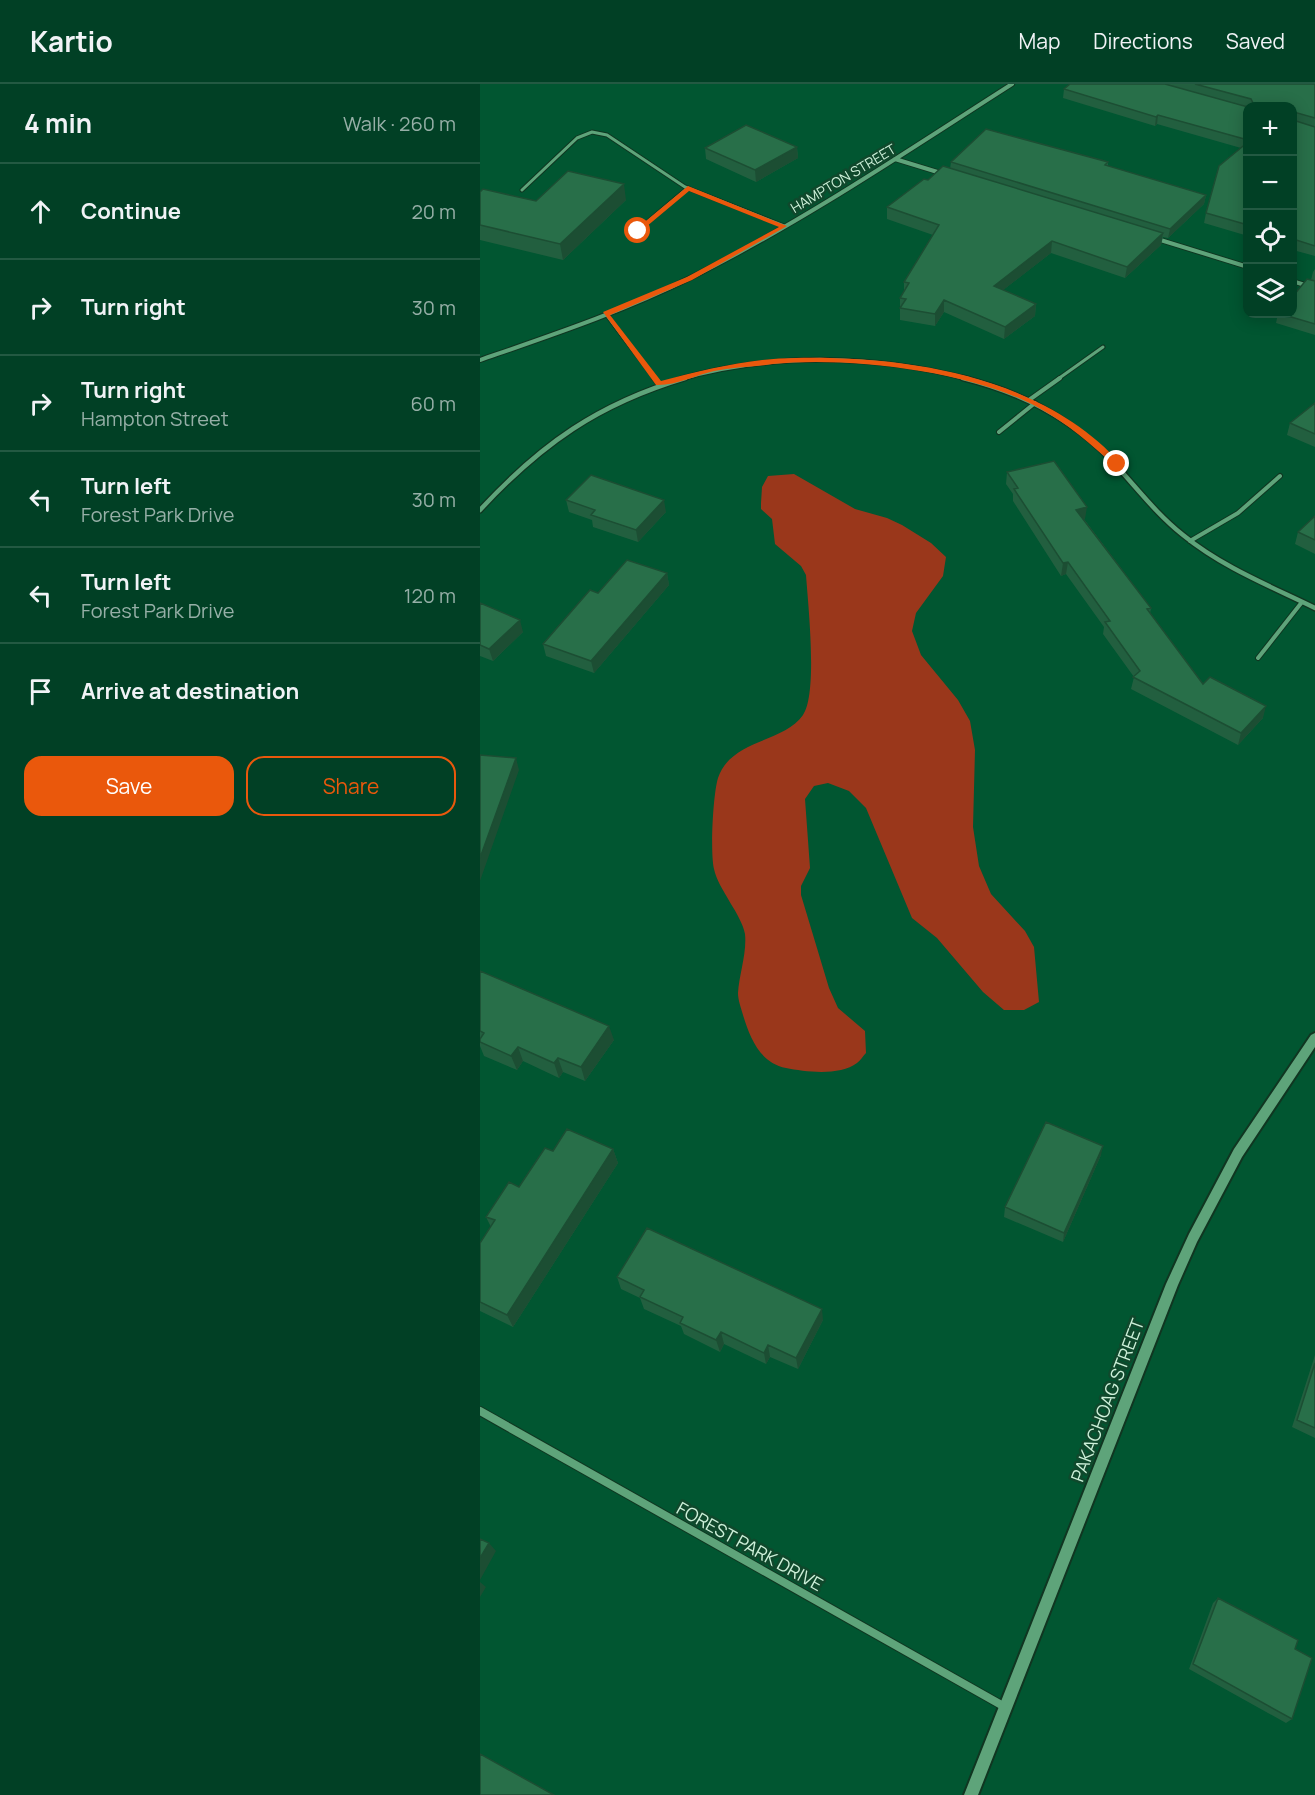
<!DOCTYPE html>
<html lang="en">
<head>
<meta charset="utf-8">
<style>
  :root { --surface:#014025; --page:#0b472d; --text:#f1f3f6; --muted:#96afa7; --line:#235942; --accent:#ea580c }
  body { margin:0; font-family:Manrope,sans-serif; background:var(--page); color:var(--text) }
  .controls { position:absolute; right:18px; top:18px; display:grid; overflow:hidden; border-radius:12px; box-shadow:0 3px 15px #0003 }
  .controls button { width:54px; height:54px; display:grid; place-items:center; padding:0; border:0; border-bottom:2px solid var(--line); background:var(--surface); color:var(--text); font:30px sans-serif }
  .stop { position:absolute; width:18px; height:18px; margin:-14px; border:4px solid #ea580c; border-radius:50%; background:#fff }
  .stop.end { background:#ea580c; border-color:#fff; box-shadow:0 2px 6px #0008 }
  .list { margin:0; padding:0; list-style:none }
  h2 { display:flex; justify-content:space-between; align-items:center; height:78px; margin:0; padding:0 24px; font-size:26px }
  h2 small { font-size:20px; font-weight:400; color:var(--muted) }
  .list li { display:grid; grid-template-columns:39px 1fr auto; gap:18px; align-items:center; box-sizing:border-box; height:96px; padding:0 24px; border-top:2px solid var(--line) }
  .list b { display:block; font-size:22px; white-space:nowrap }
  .list p { margin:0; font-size:20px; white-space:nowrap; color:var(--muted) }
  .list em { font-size:20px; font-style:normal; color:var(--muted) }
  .actions { display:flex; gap:12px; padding:18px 24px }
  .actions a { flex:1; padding:14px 0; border:2px solid var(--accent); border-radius:18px; text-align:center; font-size:21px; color:var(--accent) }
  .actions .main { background:var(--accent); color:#fff }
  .icon { flex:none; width:33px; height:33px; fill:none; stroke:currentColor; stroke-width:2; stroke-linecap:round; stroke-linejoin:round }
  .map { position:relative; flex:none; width:835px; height:1711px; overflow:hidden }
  header { display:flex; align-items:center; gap:36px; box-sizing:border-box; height:84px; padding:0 30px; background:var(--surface); border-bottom:2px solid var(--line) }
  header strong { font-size:28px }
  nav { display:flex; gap:33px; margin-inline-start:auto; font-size:21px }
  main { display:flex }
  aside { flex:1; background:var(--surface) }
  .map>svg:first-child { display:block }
</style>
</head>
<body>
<header>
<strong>Kartio</strong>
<nav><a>Map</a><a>Directions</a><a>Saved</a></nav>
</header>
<main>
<aside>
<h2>4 min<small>Walk · 260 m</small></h2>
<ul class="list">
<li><svg class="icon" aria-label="ahead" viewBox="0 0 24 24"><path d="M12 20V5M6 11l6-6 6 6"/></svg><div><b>Continue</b></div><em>20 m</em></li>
<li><svg class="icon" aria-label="right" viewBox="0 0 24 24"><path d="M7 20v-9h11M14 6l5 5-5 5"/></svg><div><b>Turn right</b></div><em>30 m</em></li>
<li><svg class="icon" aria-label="right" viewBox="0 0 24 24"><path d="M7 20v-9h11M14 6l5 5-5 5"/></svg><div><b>Turn right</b><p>Hampton Street</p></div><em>60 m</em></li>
<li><svg class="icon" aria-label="left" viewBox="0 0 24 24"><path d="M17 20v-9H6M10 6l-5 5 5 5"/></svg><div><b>Turn left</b><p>Forest Park Drive</p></div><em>30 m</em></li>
<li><svg class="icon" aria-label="left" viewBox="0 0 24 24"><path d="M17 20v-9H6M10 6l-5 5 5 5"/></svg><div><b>Turn left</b><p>Forest Park Drive</p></div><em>120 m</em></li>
<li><svg class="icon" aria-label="arrive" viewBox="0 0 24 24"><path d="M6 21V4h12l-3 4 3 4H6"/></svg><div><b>Arrive at destination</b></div></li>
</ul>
<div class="actions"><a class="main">Save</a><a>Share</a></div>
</aside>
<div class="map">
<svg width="835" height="1711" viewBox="0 0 835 1711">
  <rect width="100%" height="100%" fill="#015631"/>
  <path fill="#9a371b" d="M314,390L375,425L407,434L422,441L451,459L466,473L463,492L436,529L432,547L441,571L478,616L490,637L495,666L493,743L499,782L511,810L545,847L554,863L559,918L544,926H524L503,908L457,854L432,834L386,724L369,707L348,699L334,702L325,715L330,784L321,802V811L349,904L358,924L385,947L386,969C383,972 380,977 377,979C360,992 326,988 306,984C280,979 270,954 263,931C261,924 258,916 258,909C259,891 267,869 265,850C262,831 238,805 234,785C230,768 233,710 238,694C251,655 304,659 323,631C338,609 328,520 326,491L321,482L295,460L292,435L281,425V419L282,403L288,392Z"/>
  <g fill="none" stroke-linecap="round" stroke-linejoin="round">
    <defs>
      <path id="service-far1" d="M42,106L97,54L112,48L127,51L205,103L304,142
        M157,147L208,104
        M126,230L175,295
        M578,295L623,263"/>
      <path id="service" d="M174,294L179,300
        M549,316L580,294
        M519,348L555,319
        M710,457L758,429L800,392
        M778,574L822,518"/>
      <path id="minor-far2" d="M415,75L464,90
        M674,154L768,183
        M812,197L835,204
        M0,276C72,251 144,227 212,193C324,137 427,67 532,0
        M200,295C293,268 396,271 489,295"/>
      <path id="minor-far1" d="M483,294C540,308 590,333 630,375C654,400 675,429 703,451C742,483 790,502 835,524
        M0,426C61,360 118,320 205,294"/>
      <path id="minor" d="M0,1327L525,1623"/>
      <path id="tertiary" d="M835,949V963L762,1073L717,1158L698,1201L498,1711H484L686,1200L709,1150L754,1065L831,951Z"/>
    </defs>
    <use href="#service-far1" stroke="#103621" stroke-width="5"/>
    <use href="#service" stroke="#103621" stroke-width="6"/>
    <use href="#minor-far2" stroke="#103621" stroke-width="6"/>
    <use href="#minor-far1" stroke="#103621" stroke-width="7"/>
    <use href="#minor" stroke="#103621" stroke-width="10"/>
    <use href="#tertiary" stroke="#103621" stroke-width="4"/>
    <use href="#service-far1" stroke="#5ea47a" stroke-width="3"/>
    <use href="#service" stroke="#5ea47a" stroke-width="4"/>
    <use href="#minor-far2" stroke="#5ea47a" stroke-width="4"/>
    <use href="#minor-far1" stroke="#5ea47a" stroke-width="4.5"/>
    <use href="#minor" stroke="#5ea47a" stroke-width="8"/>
    <use href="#tertiary" fill="#5ea47a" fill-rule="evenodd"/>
  </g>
  <path fill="#225f3f" d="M590,0H835V172L813,166V22H768V152L724,139L726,129L761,64L677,40L675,42L583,14L584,5Z
    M317,63L318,74L276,98L226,75L225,64Z
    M471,78H628V82L726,111L724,120L688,154L683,153L681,161L645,194L571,169L523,206L556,220L555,232L524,255L464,228L455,242L420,236V214L424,207V198L453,151L407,135V123L448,96L470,85Z
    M0,108L56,117L146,116L83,176L0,156Z
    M835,185V251L796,239L798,230H813L831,196L833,188Z
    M835,319V363L807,351L810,339Z
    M527,388L605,435H604L671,524L670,530L723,600L783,634L758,661L651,605L654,593L623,550L624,543L586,490L581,492L533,417V410L526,400Z
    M86,416L186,428L158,458L113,443L112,436L89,428Z
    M835,432V470L815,460L818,448Z
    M187,489L189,501L114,589L66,572L63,560L118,509Z
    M0,519L43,548L13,577L0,572Z
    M0,887L134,956L105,997L83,988L79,994L43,977L37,986L4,972L0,962Z
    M133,1065L138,1079L33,1243L0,1227V1159L11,1143L6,1133L39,1103L73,1067Z
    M621,1071L583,1158L524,1133L525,1123Z
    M137,1193L343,1236L318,1285L290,1273L286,1280L244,1260L240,1268L204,1250L201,1242L164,1225L160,1214L141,1205Z
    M835,1271V1354L812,1343Z
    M738,1514L815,1565L812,1635L806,1639L709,1585L733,1519Z"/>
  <path fill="#1c4e33" d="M678,31L677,40L675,42L676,33Z
    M317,63L318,74L276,98L275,86Z
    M144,100L146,116L83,176L80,160Z
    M726,111L724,120L688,154L690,145Z
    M683,149L681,161L645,194L647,183Z
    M572,157L571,169L513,214L514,202Z
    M464,216V228L455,242V230Z
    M556,220L555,232L524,255L525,243Z
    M184,416L186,428L158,458L156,446Z
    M607,423L605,435L595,438L596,426Z
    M588,478L586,490L581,492L583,479Z
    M187,489L189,501L114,589L111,577Z
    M40,536L43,548L13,577L9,565Z
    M786,622L783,634L758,661L761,649Z
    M36,674L39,686L0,797V774Z
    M129,942L134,956L105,997L101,983Z
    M38,963L43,977L37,986L31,972Z
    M78,974L83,988L79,994L74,979Z
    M623,1062L621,1071L583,1158L584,1149Z
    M133,1065L138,1079L33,1243L27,1231Z
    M342,1225L343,1236L318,1285L316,1274Z
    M241,1248L244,1260L240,1268L236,1256Z
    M288,1261L290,1273L286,1280L284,1269Z
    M9,1459L16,1467L0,1496V1474Z
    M0,1498L6,1503L0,1513Z"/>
  <path fill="#286f49" stroke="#1c4e33" stroke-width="1.5" d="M590,0H685L768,23V56L678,31L676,33L584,5Z
    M715,0H835V34L814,28L813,29V22H770L774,21L771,15Z
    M813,36L835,43V162L813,155Z
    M266,41L317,63L275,86L225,64Z
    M506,45L628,78L625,81L726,111L690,145L471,78Z
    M768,58V141L726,129L739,82Z
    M463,82L683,149L647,183L572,157L514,202L556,220L525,243L464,216L455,230L420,224L426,215L420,214L429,199L424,198L459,141L407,123L444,95L448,96Z
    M88,87L144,100L80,160L0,141V108L3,105L56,117Z
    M827,195L835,197V240L801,230H813V212Z
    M835,319V350L810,339Z
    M574,377L607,423L596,426L671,524L667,525L723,600L730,593L786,622L761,649L653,593L660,587L625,538L630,537L588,478L583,479L534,405L538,404L527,388Z
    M111,391L184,416L156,446L111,431L115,426L86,416Z
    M835,432V456L818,448Z
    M147,476L187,489L111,577L63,560L110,506L118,509Z
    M0,519L40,536L9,565L0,561Z
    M0,671L36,674L0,774Z
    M0,887L129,942L101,983L78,974L74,979L38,963L31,972L0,958V955L4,949L0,947Z
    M566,1038L623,1062L584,1149L525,1123Z
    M87,1045L133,1065L27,1231L0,1218V1159L15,1136L6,1133L29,1098L39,1103L65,1064L73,1067Z
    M167,1144L342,1225L316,1274L288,1261L284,1269L241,1248L236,1256L200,1239L203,1233L160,1213L164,1206L137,1193Z
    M835,1279V1344L817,1336Z
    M0,1455L9,1459L0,1474Z
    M738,1514L818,1556L815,1565L832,1574L812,1635L713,1580Z
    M0,1670L74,1711H0Z"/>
  <path fill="#ea580c" d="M208,102L307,142L212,196L130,231L181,297C224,286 270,274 316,274C428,272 562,292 641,380L635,382C611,360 588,340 559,324C494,287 367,272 293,280C273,283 253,283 234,287C216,291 195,302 176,301L123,228L207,193L299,143L209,107L160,148H155V146Z"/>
  <g text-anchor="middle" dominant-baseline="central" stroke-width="5" stroke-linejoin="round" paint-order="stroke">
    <g font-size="14" fill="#cef1da" stroke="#10482c">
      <text transform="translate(363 94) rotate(-31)">HAMPTON STREET</text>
    </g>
    <g font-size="18" fill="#cef1da" stroke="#10482c">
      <text transform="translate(627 1316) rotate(-69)">PAKACHOAG STREET</text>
      <text transform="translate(270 1462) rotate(29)">FOREST PARK DRIVE</text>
    </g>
  </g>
</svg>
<div class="controls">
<button>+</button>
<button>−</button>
<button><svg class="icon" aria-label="locate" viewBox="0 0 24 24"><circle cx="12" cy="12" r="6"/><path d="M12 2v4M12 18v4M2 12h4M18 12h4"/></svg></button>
<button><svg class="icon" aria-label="layers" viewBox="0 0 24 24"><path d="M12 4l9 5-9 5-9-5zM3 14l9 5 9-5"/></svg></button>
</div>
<div class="stop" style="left:158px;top:147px"></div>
<div class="stop end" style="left:637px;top:380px"></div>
</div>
</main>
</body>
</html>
